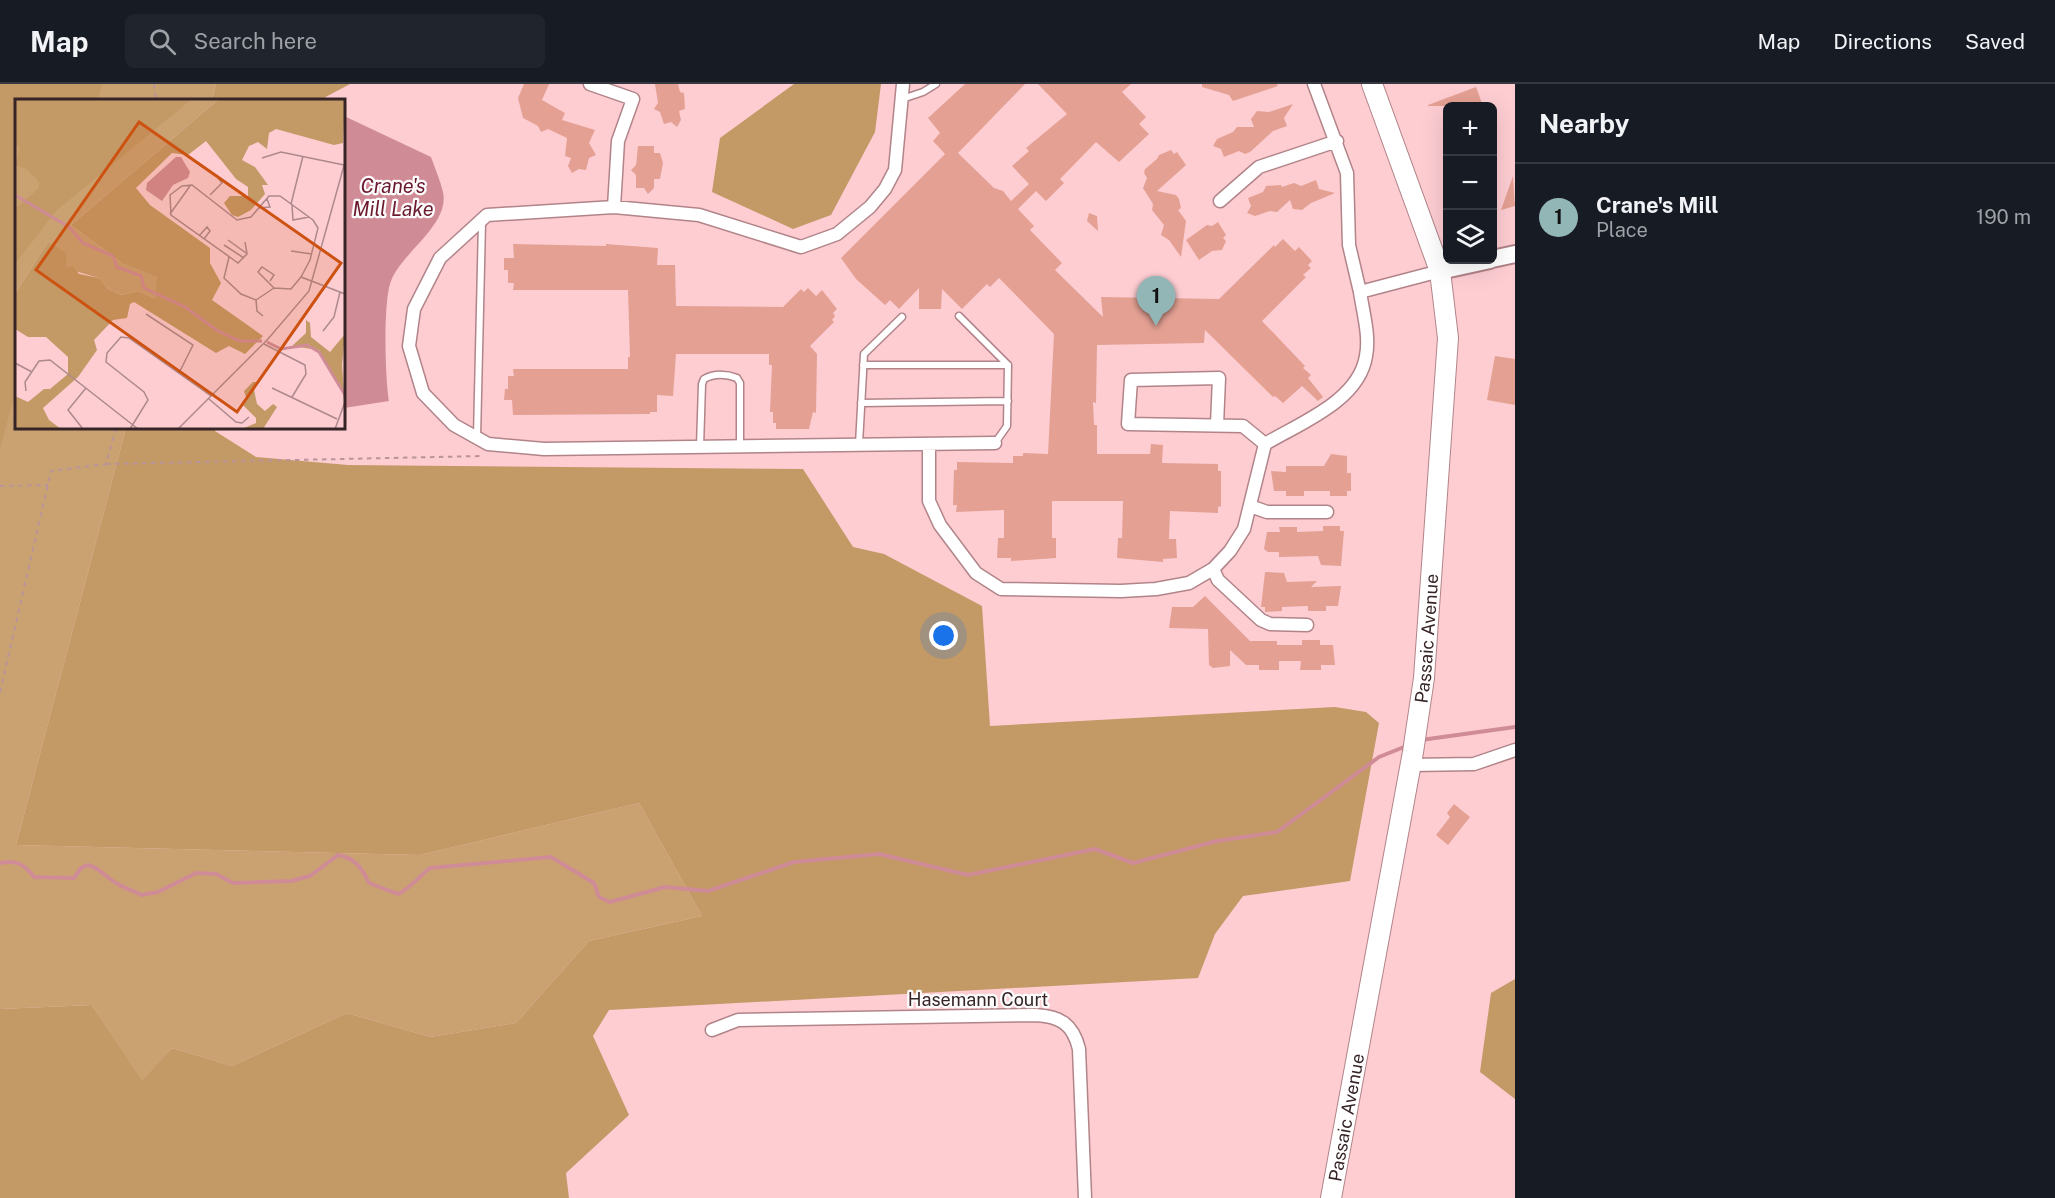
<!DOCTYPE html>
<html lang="en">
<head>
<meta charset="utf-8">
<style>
  :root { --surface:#171b24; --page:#20242c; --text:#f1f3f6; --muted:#9ea1a6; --line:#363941; --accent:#92b5b6 }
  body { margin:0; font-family:"Public Sans",sans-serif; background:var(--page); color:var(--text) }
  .controls { position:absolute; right:18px; top:18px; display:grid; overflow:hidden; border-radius:9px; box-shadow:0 6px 24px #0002 }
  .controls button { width:54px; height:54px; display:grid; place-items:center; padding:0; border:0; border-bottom:2px solid var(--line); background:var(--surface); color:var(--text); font:30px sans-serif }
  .you { position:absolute; left:944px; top:552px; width:21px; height:21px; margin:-15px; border:4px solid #fff; border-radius:50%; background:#1a73e8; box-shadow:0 0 0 9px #1a73e833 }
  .badge { display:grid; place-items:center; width:39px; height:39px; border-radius:50%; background:var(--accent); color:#111; font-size:20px; font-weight:700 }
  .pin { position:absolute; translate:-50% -50px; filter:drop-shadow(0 2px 3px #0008) }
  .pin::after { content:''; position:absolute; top:32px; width:21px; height:18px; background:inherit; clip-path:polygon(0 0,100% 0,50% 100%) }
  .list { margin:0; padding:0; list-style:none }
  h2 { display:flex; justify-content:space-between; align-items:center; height:78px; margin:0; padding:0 24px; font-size:26px }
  h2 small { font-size:20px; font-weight:400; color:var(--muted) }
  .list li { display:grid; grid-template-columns:39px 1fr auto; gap:18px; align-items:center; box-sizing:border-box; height:108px; padding:0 24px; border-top:2px solid var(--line) }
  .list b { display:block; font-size:22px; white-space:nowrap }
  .list p { margin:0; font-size:20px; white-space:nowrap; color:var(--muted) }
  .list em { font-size:20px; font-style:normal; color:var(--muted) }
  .icon { flex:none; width:33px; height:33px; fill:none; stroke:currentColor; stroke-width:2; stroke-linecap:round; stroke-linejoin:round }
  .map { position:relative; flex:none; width:1515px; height:1114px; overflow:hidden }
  header { display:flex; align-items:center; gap:36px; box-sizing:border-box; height:84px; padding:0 30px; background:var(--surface); border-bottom:2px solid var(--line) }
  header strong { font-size:28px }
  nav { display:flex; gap:33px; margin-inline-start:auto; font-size:21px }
  .search { width:420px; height:54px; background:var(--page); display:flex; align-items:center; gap:15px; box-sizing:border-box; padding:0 21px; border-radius:9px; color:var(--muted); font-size:22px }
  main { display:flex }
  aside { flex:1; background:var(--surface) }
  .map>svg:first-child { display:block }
</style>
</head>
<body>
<header>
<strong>Map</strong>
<div class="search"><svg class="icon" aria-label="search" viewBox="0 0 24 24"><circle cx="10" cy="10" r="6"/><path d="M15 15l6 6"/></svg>Search here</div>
<nav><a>Map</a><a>Directions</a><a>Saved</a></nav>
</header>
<main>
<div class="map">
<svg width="1515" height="1114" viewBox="0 0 1515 1114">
  <rect width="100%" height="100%" fill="#fdcdd2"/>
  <path fill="#caa272" d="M0,0H216L212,16H16V344H126L16,761L420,771L639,719L702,832L589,857L516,939L430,953L347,929L232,982L172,964L142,998L92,921L0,925Z"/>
  <path fill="#c39966" d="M0,0H102L98,16H16V306L0,365Z
    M216,0H350L320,16H212Z
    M794,0H881L875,48L831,131L793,145L712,108L720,54Z
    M126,344H215V347L256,373L348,381L803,385L853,463L884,470L982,522L990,642L1335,623L1366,628L1379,639L1350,797L1243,812L1215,850L1198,894L609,926L593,952L629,1031L566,1089L569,1114H0V925L92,921L142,997L172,964L232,982L347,929L430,953L516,939L589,857L702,832L639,719L420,771L16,761Z
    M1515,895V1015L1480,988L1491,909Z"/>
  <path fill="#d08c96" d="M344,32L431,73C435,84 440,96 443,108C450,141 402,168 391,197C383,217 385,295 389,317L344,324Z"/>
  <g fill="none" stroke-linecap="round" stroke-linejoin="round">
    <path stroke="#d08c96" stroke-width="4" d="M1421,656L1515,643
      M0,779C17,776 24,780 34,793L74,794L81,784L88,781C102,785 106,794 118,800C125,805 133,806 141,811L158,808L196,789L216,790L233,799L291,797L310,792L338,771C355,774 362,784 369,799L398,810C411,804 419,792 430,784L551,773L594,799L599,813L610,818L665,803L708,807L794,778L879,770L968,791L1095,765L1133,779L1217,757L1277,748L1379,673L1409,661"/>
  </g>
  <path fill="#e4a093" d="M524,0H549L542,16L565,29L562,36L595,46L589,59L596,71L589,74L586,86L579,85L572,89L568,82L571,74L565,72L567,54L548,45L541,48L538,42L523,34L518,14Z
    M655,0H678L680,8L684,9L685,25L679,27L681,36L677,43L671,38L664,40L660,28L654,25L658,19Z
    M965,0H1025L958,69L994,104L1003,107L1011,117L1029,100L1012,82L1029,67L1026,64L1067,30L1038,0H1131L1122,8L1146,33L1139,40L1149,50L1119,78L1096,58L1060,95L1064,99L1046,117L1036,107L1018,125L1034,142L1030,146L1062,179L1055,186L1103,233L1101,213L1219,215L1274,161L1275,163L1283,155L1295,167L1299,163L1312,177L1308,181L1311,184L1303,191L1306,193L1262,237L1305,282L1303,284L1311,291L1308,294L1323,313L1318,317L1302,302L1283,319L1275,312L1273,313L1205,246L1204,259L1097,261L1096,319L1093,318L1094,341H1097V370H1150L1151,360L1163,361L1162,379L1218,380V387H1221V422L1218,423V429L1170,427L1169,455H1176L1177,474L1163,475V478L1117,474L1118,454H1122L1123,417H1052V454H1056V474L1011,477V474H997L998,454H1004V426L956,428L957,421H953L954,386H957V378L1013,379V372H1023V369L1048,370L1054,250L999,194L990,203L987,200L962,225L942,205L941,225H919V204L899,225L890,216L885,221L856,195L841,174L945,70L933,57L940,49L928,34Z
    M1202,0H1277L1278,2L1233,17L1229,11L1202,3Z
    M1476,3L1483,22H1428V21Z
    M1293,20L1284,34L1287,42L1273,47L1250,68L1245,70L1239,67L1224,73L1221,65L1213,62L1217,55L1233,48L1237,43H1254L1251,35L1257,27L1269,28Z
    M638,62H654V69H660L663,79L660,95H654V104L648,110L644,104H636V91L631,86L636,81Z
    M1171,66L1174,70L1177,68L1186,81L1157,107L1176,111L1179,115L1181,124L1178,126L1186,137L1181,173L1169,156L1161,151L1164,141L1152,126L1153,120L1143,104L1147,94L1144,89L1145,85L1157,75L1159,71Z
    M1513,92L1515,122L1501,126Z
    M1316,96L1319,105L1335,109L1311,119L1302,126L1293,125L1290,116L1277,128L1270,127L1255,132L1247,129L1251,122L1248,114L1263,108L1266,102L1281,101L1282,103L1294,99L1301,102Z
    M1089,129L1097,132L1098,147L1087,137Z
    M1218,138L1226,151L1223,154L1226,157L1222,166L1212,167L1199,176L1186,156L1207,141L1212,142Z
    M513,160L606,162V160L658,164L657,181H675L676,222L783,223L801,205L804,208L808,204L816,212L822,206L837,225L833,229L835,232L832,236L834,238L810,262L817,270L816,329L813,328L809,345H776V339H773V328H770L772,281H769V270H676L673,312L657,311V328H650V330L513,331L512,316H504L505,305H508V292H514L513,285H628V273H630L628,206H513L514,199H508V186H504V174H514Z
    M1495,272L1515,275V321L1487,316Z
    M1331,370L1347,372V389H1351V407H1347V412H1330V407H1304V412H1286V407H1274L1271,387L1286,388V382H1324Z
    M1323,442H1340V447H1344L1341,482L1321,481L1318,472L1279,473V468H1268L1264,465L1267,448H1280L1279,443H1297V448L1323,447Z
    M1265,488L1284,489L1287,498L1317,497L1311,503L1341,502L1338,522H1326V527H1308V522L1282,523V527L1265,528V523H1261Z
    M1205,512L1250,557H1277V561H1302V556H1320V561H1333L1335,581H1321V586H1300L1301,577H1279V586H1259V581H1246L1230,566V582L1213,584L1209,581L1208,545L1169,544L1172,523H1193Z
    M1454,720L1470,733L1448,761L1436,751L1450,733L1447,729Z"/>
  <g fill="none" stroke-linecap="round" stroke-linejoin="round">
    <defs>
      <path id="lane" d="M902,15L923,8L936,0
        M959,232L1008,281L1007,342L995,359
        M863,281H1008
        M861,319L1008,317
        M477,353L482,139
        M859,360L864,270L902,233
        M700,363L702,300L704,295C714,289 727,290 737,294L740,299V362"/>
      <path id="street" d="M590,0L633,15L618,57L614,123
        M903,0L895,86L885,105L870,123L837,150L801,163L699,131L614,123L487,131L440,174L414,225L409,262L423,309L454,341L488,360L544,365L995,359
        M1314,0L1347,89L1349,161L1360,208
        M1220,117L1259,83L1337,57
        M1217,341L1219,294L1131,296L1128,340L1243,342L1265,360C1300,339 1359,317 1366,272C1370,252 1363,228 1360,208L1440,187
        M929,360V417L940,441L976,489L1001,505L1121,507L1156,505L1189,499L1213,485L1230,467L1244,445L1265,360
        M1250,422L1267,428H1327
        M1213,485L1218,496L1261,536L1270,540L1307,541
        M1411,681L1474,680L1515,666
        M712,946L738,936L1035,931C1060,932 1073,940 1079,965L1085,1114"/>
      <path id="secondary" d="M1492,175L1515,170
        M1440,187L1490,176"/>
      <g id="primary">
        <path id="s1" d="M1331,1114L1413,668L1424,594L1448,254L1440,187L1372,0"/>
      </g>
    </defs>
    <use href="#lane" stroke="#b18489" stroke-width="9"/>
    <use href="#street" stroke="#b18489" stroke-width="15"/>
    <use href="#secondary" stroke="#b18489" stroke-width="20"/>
    <use href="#primary" stroke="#b18489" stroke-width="22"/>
    <path stroke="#ba9498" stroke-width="2" stroke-dasharray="4.5 4.5" stroke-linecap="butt" d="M154,0L156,16
      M106,380L483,372
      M0,402L48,401
      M0,608L51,387L106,380L116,344"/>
    <use href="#lane" stroke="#fff" stroke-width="6"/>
    <use href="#street" stroke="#fff" stroke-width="12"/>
    <use href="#secondary" stroke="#fff" stroke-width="16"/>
    <use href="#primary" stroke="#fff" stroke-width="20"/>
  </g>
  <g text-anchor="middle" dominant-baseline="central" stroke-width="4.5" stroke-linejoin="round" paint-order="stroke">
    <g font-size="18" fill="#362426" stroke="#fcfcfc">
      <text stroke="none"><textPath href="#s1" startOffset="568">Passaic Avenue</textPath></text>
      <text x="978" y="915">Hasemann Court</text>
      <text stroke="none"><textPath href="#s1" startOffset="82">Passaic Avenue</textPath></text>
    </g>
    <g font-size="20" font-style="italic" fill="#6b1a2e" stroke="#fcfcfc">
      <text x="393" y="102">Crane's<tspan x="393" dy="23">Mill Lake</tspan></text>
    </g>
  </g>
  <g transform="translate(15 15)">
    <rect width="330" height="330" fill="#fdcdd2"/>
    <path d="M0,0H204L56,126L108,165L143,178L140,199L123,192L106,196L93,190L84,179L50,169L33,143L0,195V165L12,145L0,137Z" fill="#caa272"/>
    <path d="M0,0H177L41,112L0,165V110L24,89V83L12,70L0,66L5,49L0,46ZM204,0H330L328,44L319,46L261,30L254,34L252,50L243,43L234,47L227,61L240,68L253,86H247L250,95L236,111L223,118L217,116L209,104L215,97H233V88L221,80L191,42L173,56L157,54L121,89L135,106L195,149V164L206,184L197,201L248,237L230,255L214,247L201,254L119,203L115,205L112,219L98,221L79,241L82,251L63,278L28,309L34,321L46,330H0V297L13,303L29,290H35L53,275V258L31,238H13L0,230V195L33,143L51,154V169L58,167L64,175L84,179L93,190L106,196L123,192L140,199L142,178L108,165L56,126ZM291,221L295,224L296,238L315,253L330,235L327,266L330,308L328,293L304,251L277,247L291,234ZM238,283H243L239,291L242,305L250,312L258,305L262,308L248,330H227L241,324V319L228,306L232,301L229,292Z" fill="#c39966"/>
    <path d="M161,58H166L175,73L173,79L158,86L147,102L131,91L132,84Z" fill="#d08c96"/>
    <path fill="none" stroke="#d08c96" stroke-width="3" d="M0,96L54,128L68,144L98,157L102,168L126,177L129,189L170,208L203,232L225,242H247M252,243L266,250L292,246L304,253L330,296"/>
    <path fill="none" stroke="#ad898d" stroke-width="1.5" d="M247,59L266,53L329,66M195,96L207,84L201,76M276,105L288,57M277,106L278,121L294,118M243,109L255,108L252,100M155,115L175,87M184,137L192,128L195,132L189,140M213,141L231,154M230,143L232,155L223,164L156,116L155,96L167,87L177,86L222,121L236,118L254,97H265L298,121L303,129L295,161L286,178M209,146L229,159M276,152L297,155M214,158L209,179L226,195L241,201L259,189M255,182L259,176L247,168L243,173L259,189L276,190L286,178L330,195M241,201L242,212L248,217M131,215L178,246L164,274M308,232L319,218L325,193M249,245L290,266L291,275L277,298M0,264L17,273M257,289L322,320M11,292L10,283L24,262L35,261L123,330M194,300L221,323L227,324L234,318M68,330L53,311L71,289M115,330L133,301L129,293L91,263L92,254L106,238L114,239L196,297M163,330L253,240L294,192L330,63M320,330L330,303"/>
    <path fill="#cd5110" fill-opacity="0.15" stroke="#cd5110" stroke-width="3" d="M124,23L326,164L222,313L21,171Z"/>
    <rect width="330" height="330" fill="none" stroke="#362426" stroke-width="3"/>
  </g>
</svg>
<div class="controls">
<button>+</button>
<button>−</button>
<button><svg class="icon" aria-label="layers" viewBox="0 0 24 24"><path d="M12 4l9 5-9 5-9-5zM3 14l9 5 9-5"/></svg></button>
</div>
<div class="you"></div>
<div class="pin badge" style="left:1156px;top:242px">1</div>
</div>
<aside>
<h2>Nearby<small></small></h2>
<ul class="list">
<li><span class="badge">1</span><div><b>Crane's Mill</b><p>Place</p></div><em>190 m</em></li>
</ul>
</aside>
</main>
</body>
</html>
